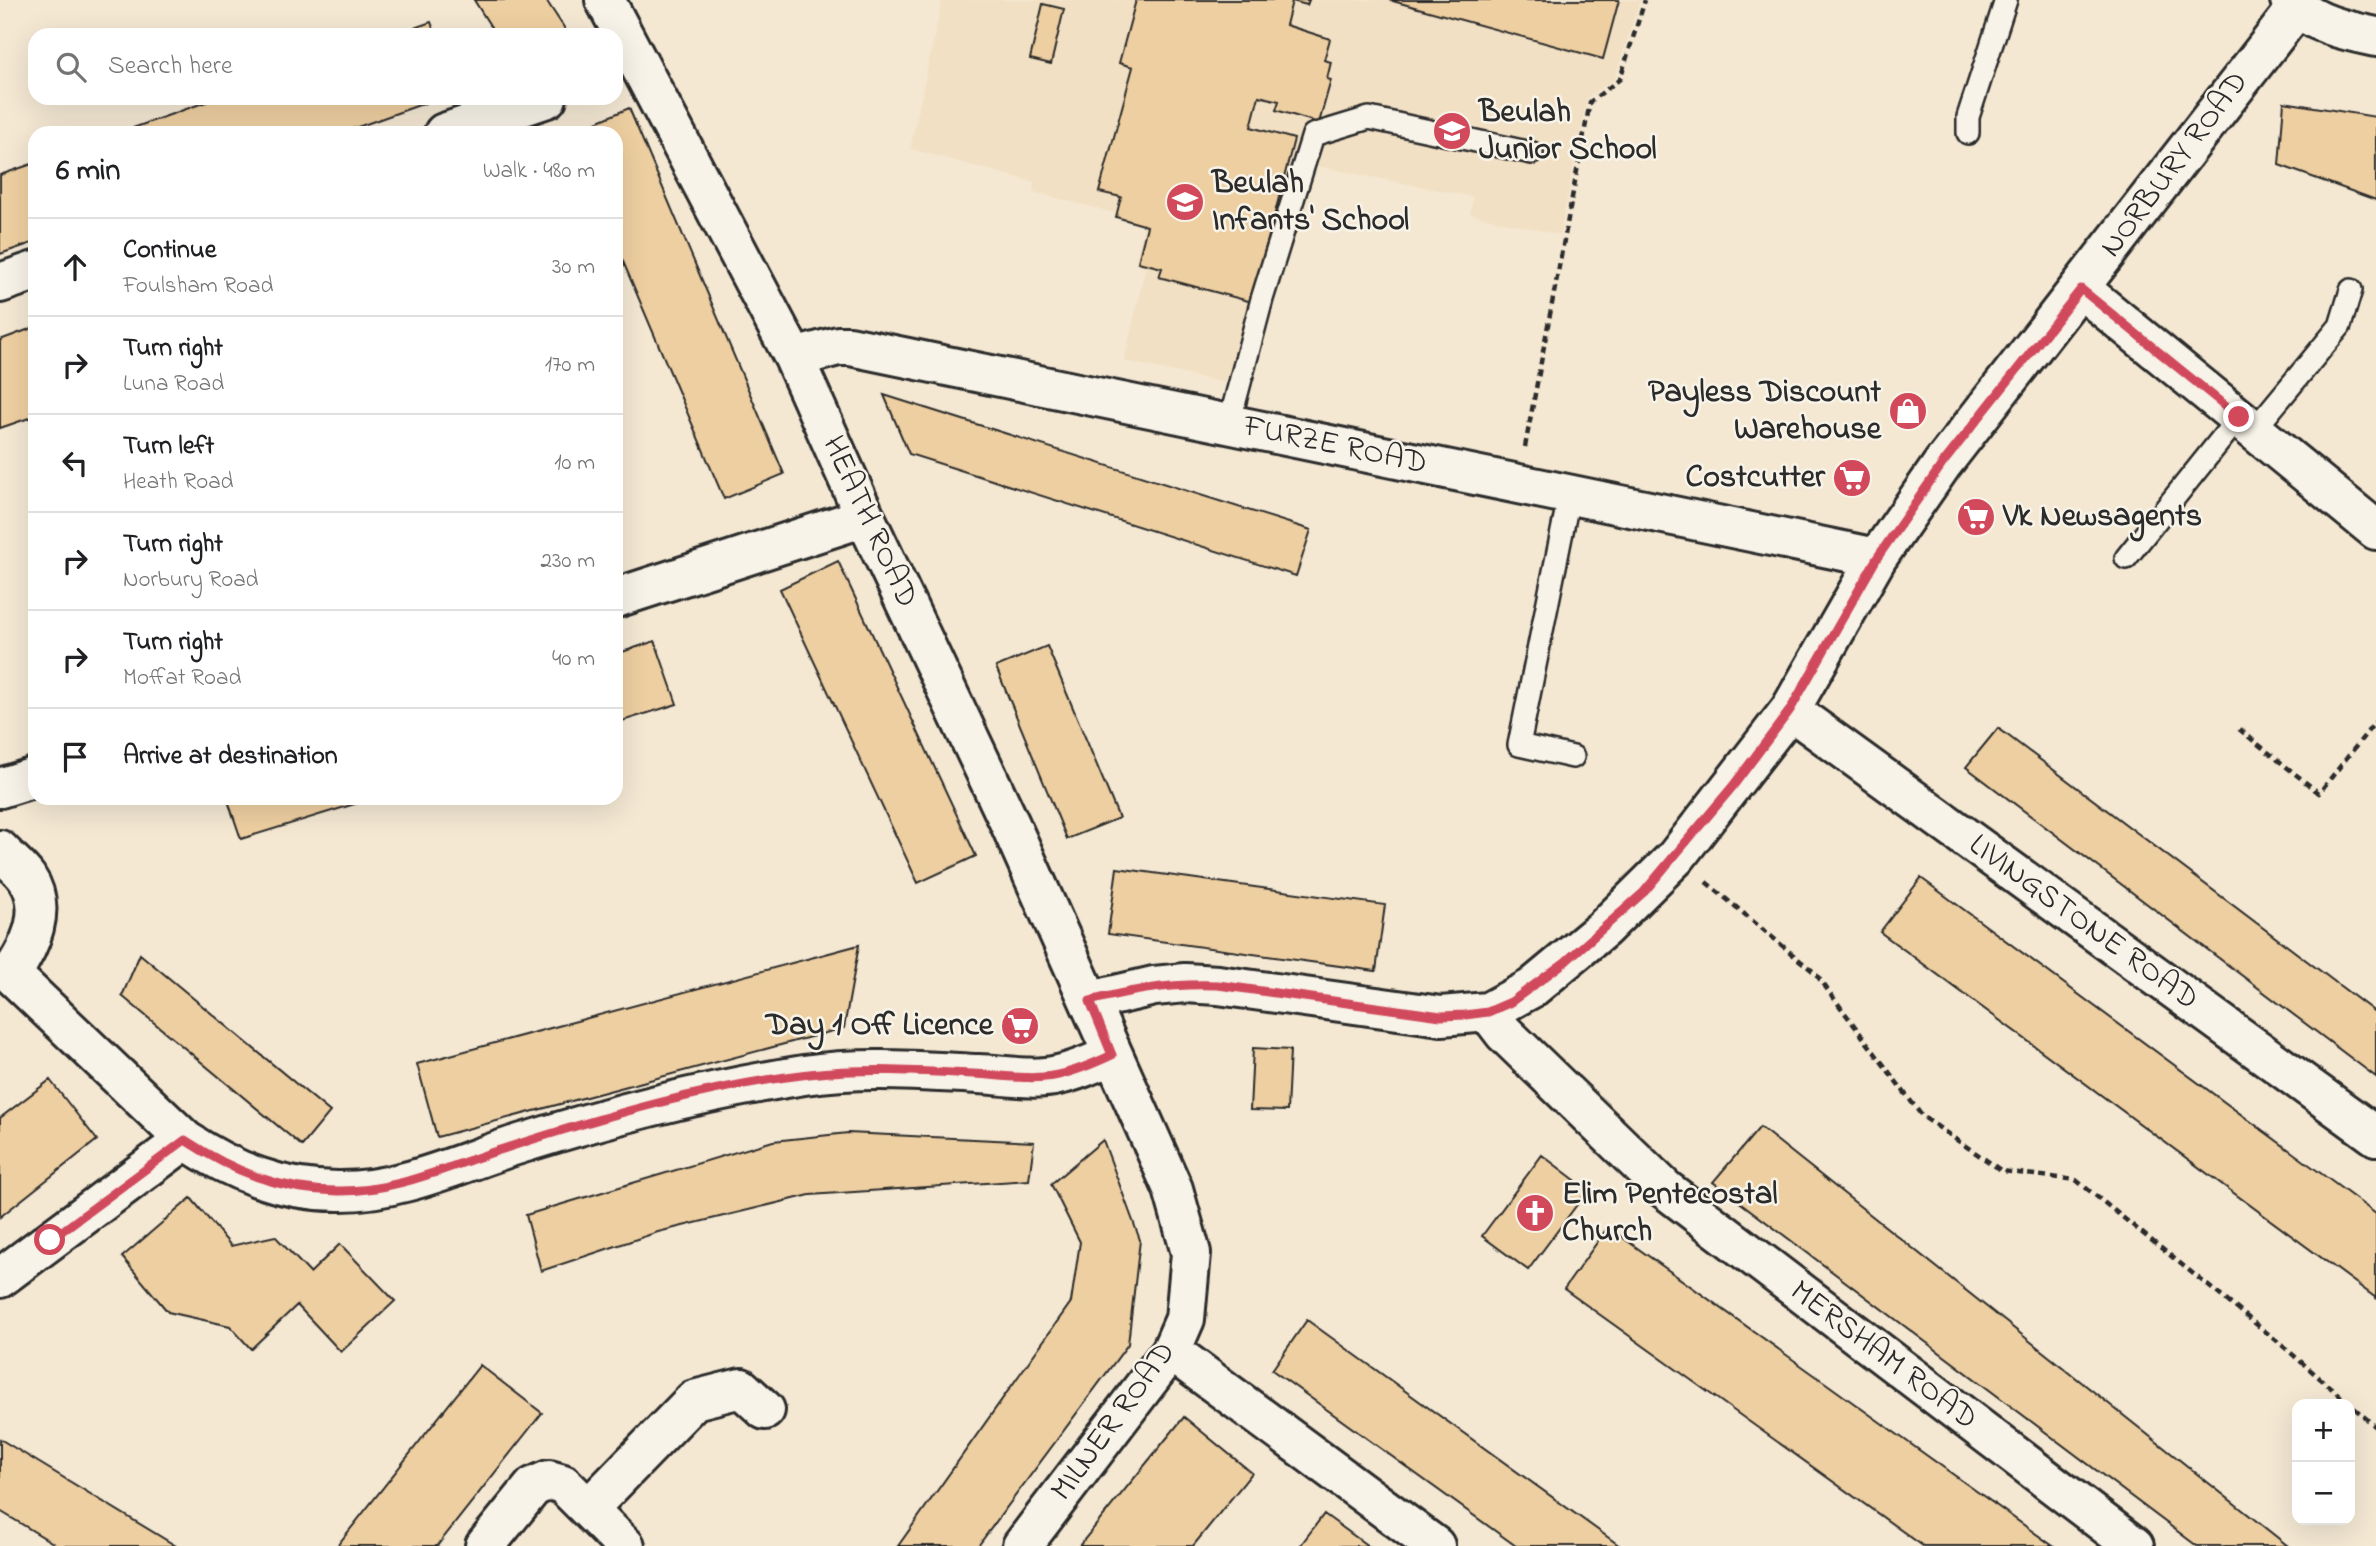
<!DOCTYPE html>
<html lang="en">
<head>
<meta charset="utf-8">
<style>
  :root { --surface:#fff; --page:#f2f2f2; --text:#202124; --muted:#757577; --line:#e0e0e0 }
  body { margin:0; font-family:"Indie Flower",sans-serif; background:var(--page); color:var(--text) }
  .controls { position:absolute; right:21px; bottom:21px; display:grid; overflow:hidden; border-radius:14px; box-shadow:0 7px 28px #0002 }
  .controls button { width:63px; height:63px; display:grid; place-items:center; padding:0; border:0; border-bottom:2px solid var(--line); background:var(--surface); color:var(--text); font:35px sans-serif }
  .stop { position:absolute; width:21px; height:21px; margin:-16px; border:5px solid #d1495b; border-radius:50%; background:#fff }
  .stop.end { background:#d1495b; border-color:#fff; box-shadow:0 2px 7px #0008 }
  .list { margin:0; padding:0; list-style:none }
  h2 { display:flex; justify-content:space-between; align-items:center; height:91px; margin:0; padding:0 28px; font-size:30px }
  h2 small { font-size:23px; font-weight:400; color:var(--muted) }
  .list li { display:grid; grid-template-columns:46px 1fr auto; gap:21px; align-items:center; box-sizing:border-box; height:98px; padding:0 28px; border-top:2px solid var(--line) }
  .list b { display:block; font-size:26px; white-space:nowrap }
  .list p { margin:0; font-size:23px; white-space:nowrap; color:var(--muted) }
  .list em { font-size:23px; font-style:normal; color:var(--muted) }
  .icon { flex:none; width:38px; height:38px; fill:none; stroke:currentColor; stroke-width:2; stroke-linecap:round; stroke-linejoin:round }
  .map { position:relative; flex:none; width:2376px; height:1546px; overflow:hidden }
  .search { position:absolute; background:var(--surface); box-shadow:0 7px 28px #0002; left:28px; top:28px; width:595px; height:77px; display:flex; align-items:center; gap:18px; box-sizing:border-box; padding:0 24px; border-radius:21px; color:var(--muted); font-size:26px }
  .panel { position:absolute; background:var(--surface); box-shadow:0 7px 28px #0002; left:28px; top:126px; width:595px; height:679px; border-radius:21px }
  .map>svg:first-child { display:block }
</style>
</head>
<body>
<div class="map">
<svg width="2376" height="1546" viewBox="0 0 2376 1546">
  <rect width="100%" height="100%" fill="#f4e8d3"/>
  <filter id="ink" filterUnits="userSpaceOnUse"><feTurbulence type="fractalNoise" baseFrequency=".0143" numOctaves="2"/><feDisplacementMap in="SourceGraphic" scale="14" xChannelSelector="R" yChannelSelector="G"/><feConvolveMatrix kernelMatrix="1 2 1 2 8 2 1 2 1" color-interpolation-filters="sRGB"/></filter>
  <g filter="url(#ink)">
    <path fill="#f2e0c4" d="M942,0H1640L1615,78L1587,98L1560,235L1470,214L1473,197L1306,164L1248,388L1124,361L1146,266L1135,263L1144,226L1115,217V213L1033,192L1034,182L910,149Z"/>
    <path fill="#eecfa1" stroke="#2b2b2b" stroke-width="2" d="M474,0H546L565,29L557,35H496Z
      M1136,0H1309L1307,5L1292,1L1286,25L1330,39L1324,60L1331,62L1327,79L1331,80L1319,123L1276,110L1279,101L1259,96L1251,127L1294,139L1252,302L1159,277L1162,268L1138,262L1147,226L1116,217L1121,197L1099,192L1133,67L1119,63Z
      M1389,0H1619L1603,59Z
      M1043,4L1064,9L1051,64L1030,59Z
      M431,22L436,35H394Z
      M217,98H439L341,133H119Z
      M2284,102L2376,117V200L2279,165Z
      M629,108L784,474L724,499L616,245V133H571Z
      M35,163V242L0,254V175Z
      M35,327V416L0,428V340Z
      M884,395L1311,530L1296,576L909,454Z
      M838,561L976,856L918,883L780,589Z
      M655,641L677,704L616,723V654Z
      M1047,646L1119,818L1067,839L996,667Z
      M1998,728L2376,1013V1077L1966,767Z
      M227,798H374L241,839Z
      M1117,868L1385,905L1376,971L1108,934Z
      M1921,878L2376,1214V1298L1880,932Z
      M859,945L844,1028L437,1137L417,1064Z
      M140,954L330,1112L302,1146L122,996Z
      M1253,1048L1290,1050L1287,1111L1250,1110Z
      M50,1080L97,1140L0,1217V1118Z
      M1760,1127L2288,1546H2197L1713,1182Z
      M848,1133L1034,1142L1029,1180L810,1195L658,1232L541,1271L526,1215L773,1141Z
      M1103,1140L1140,1240L1128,1344L978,1546H898L1071,1302L1080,1242L1051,1184Z
      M1542,1155L1588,1190L1528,1270L1482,1236Z
      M191,1198L231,1246L275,1236L310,1273L340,1244L395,1301L341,1352L297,1305L251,1349L230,1326L168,1312L122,1257Z
      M1608,1227L2053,1546H1923L1564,1289Z
      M1307,1320L1620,1546H1516L1272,1370Z
      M480,1365L542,1413L437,1546H337Z
      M1184,1417L1252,1473L1193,1546H1079Z
      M0,1439L176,1546H58L0,1511Z
      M1324,1514L1368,1546H1300Z"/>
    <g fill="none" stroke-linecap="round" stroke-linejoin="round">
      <defs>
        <path id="service" d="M1968,133V117L2006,0
          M1229,424L1262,299L1313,135L1369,118L1532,153
          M2254,430L2340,326L2351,290
          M1569,497L1519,745L1573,757
          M2126,558L2239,417"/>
        <path id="minor" d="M605,0L794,358L865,517L1010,824L1173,1189L1191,1253L1185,1319L1171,1351L1022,1546
          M2290,0C2311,24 2347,31 2376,37
          M444,133L547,98
          M0,283L35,271
          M2081,289L2376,530
          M794,358L838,346H850L1877,558
          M616,598L865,517
          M1790,710L2376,1136
          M0,788L35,777
          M0,850C8,859 20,868 27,878C48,909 30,947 11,974L185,1140C232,1171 281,1191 338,1191C403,1192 465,1160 526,1142C618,1113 709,1090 804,1075C861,1066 921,1071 978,1074C1004,1075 1033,1081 1058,1075C1077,1071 1094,1063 1112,1055
          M1090,1001L1154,986L1185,983L1218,985L1441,1016L1488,1012L1532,988L1603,929L1676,857L1790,710L1877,558L1943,463L2297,8
          M1488,1012L1504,1033L1665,1189L2134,1546
          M0,1278L185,1140
          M1171,1351L1435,1546
          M588,1509L694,1400L741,1388L765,1410
          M485,1546L533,1487L549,1480L563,1484L625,1546"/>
      </defs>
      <use href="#service" stroke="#2b2b2b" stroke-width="26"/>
      <use href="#minor" stroke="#2b2b2b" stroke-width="44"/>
      <path stroke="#2b2b2b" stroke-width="4.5" stroke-dasharray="7 5" stroke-linecap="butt" d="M1525,447L1590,102L1620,79L1645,0
        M2239,729L2319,793L2376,721
        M1706,882L1815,973L1922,1116L2002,1171L2076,1180L2276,1340L2376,1427"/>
      <use href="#service" stroke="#f7f3e8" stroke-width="21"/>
      <use href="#minor" stroke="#f7f3e8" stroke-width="38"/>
    </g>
  </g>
  <g fill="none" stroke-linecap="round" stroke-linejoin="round" filter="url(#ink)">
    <path stroke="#d1495b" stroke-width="9" d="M50,1240L185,1140C232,1171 281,1191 338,1191C397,1192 451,1165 506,1148C605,1116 706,1086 809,1074C864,1068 919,1071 973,1074C1000,1075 1032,1081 1058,1075C1077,1071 1095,1063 1112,1055L1090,1001C1133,989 1174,983 1218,985L1441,1016L1465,1015L1488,1012L1511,1002L1565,962L1644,892L1733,786L1790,710L1877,558L1943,463L2081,289L2239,417"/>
  </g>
  <defs>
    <symbol id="school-disc" viewBox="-11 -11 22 22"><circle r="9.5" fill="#d1495b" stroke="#f7f3e8"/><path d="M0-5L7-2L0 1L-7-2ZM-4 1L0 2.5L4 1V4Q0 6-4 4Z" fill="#fff"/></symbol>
    <symbol id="shop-disc" viewBox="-11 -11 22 22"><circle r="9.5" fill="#d1495b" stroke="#f7f3e8"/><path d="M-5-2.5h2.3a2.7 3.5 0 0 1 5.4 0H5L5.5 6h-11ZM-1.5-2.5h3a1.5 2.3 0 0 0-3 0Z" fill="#fff"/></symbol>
    <symbol id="supermarket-disc" viewBox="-11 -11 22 22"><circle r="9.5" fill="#d1495b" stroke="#f7f3e8"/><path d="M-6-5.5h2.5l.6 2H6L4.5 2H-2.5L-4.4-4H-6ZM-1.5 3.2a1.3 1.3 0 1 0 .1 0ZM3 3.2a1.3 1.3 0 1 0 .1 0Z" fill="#fff"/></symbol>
    <symbol id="church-disc" viewBox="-11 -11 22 22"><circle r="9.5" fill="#d1495b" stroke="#f7f3e8"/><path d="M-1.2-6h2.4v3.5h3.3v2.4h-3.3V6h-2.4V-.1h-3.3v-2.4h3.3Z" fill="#fff"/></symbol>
  </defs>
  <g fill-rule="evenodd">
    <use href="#school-disc" x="1430" y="109" width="44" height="44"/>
    <use href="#school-disc" x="1163" y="180" width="44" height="44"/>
    <use href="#shop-disc" x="1886" y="389" width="44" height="44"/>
    <use href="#supermarket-disc" x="1830" y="456" width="44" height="44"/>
    <use href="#supermarket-disc" x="1954" y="495" width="44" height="44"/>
    <use href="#supermarket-disc" x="998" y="1004" width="44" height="44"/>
    <use href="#church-disc" x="1513" y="1191" width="44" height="44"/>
  </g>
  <g text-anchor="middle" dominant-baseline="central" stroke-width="5" stroke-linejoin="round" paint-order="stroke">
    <g font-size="32" font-weight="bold" fill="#2b2b2b" stroke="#f7f3e8" text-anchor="start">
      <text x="1479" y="113">Beulah<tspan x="1479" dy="37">Junior School</tspan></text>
      <text x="1212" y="184">Beulah<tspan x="1212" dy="37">Infants' School</tspan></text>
      <text x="1881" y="393" text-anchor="end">Payless Discount<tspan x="1881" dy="37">Warehouse</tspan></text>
      <text x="1825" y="478" text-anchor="end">Costcutter</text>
      <text x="2003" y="517">Vk Newsagents</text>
      <text x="993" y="1026" text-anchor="end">Day 1 Off Licence</text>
      <text x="1562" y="1195">Elim Pentecostal<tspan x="1562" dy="37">Church</tspan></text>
    </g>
    <g font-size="32" fill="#2b2b2b" stroke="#f7f3e8">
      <text transform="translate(2175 165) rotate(-53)">NORBURY ROAD</text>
      <text transform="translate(1335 446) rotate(12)">FURZE ROAD</text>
      <text transform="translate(869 522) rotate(65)">HEATH ROAD</text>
      <text transform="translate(2083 923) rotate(36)">LIVINGSTONE ROAD</text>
      <text transform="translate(1883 1356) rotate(37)">MERSHAM ROAD</text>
      <text transform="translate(1114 1422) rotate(-54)">MILNER ROAD</text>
    </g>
  </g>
</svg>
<div class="controls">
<button>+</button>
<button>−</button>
</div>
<div class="stop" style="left:50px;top:1240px"></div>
<div class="stop end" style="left:2239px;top:417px"></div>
<div class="search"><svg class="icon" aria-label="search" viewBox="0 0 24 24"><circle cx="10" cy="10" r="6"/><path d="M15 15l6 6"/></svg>Search here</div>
<section class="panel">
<h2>6 min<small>Walk · 480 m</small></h2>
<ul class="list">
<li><svg class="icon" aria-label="ahead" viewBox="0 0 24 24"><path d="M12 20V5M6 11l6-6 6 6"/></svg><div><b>Continue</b><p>Foulsham Road</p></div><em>30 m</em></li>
<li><svg class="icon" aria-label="right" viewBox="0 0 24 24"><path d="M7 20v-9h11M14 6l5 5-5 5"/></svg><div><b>Turn right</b><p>Luna Road</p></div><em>170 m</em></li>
<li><svg class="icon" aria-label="left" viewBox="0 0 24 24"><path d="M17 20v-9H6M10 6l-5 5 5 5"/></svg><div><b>Turn left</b><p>Heath Road</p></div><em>10 m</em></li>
<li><svg class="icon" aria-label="right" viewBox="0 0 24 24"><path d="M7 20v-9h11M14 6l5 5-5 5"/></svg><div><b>Turn right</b><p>Norbury Road</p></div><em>230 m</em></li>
<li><svg class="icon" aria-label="right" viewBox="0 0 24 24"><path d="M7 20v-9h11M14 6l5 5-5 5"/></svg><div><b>Turn right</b><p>Moffat Road</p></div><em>40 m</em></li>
<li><svg class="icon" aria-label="arrive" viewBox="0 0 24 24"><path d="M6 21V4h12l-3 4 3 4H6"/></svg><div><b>Arrive at destination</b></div></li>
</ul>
</section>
</div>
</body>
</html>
